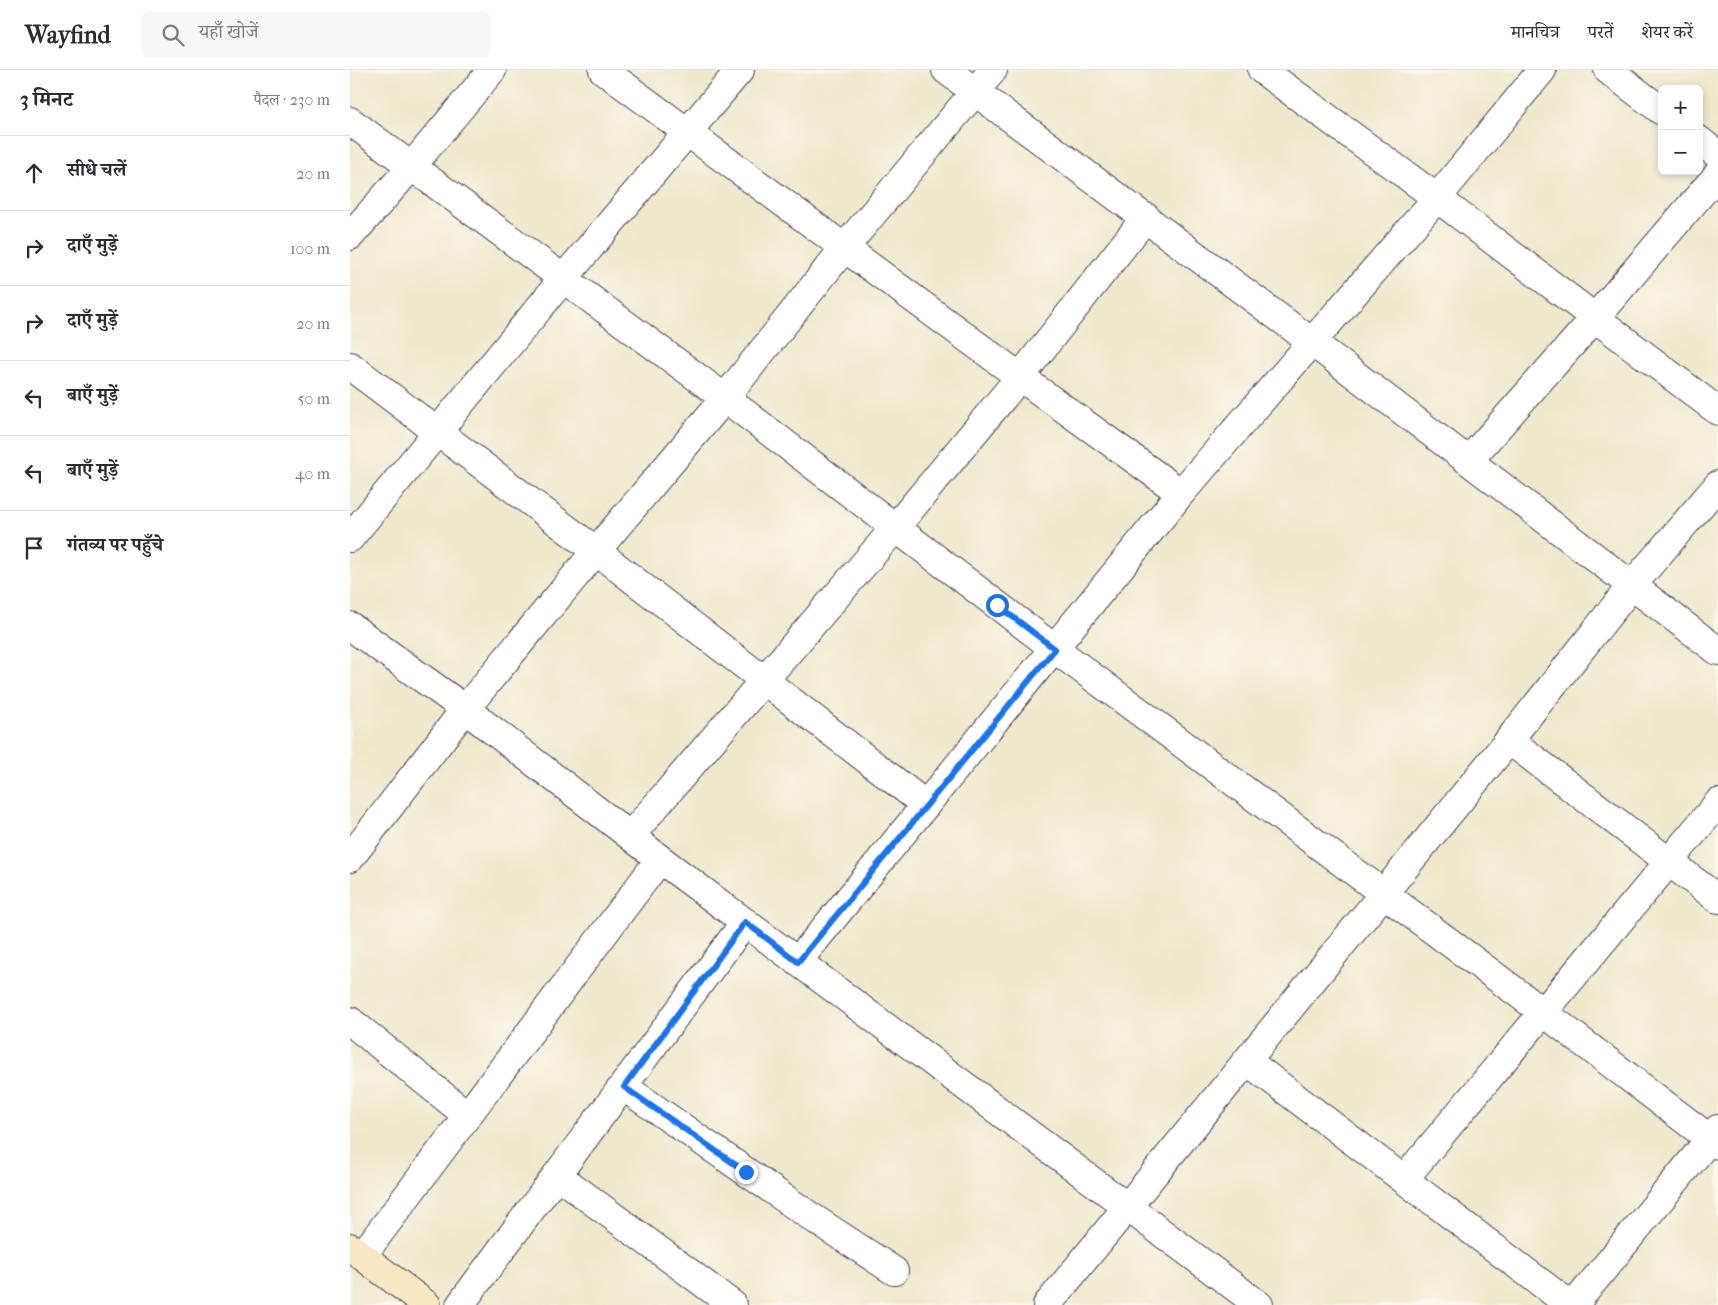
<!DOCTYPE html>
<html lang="hi">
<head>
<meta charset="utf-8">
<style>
  :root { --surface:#fff; --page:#f7f7f7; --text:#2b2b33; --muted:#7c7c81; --line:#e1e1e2 }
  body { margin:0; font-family:"IM FELL French Canon","Noto Serif Devanagari",serif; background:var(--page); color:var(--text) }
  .controls { position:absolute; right:15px; top:15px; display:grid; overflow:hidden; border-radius:8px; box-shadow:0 2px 8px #0003 }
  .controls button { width:45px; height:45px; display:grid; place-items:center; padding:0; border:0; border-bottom:1px solid var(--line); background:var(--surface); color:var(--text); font:25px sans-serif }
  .stop { position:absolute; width:15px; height:15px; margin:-11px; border:4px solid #1a73e8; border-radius:50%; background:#fff }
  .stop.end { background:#1a73e8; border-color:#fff; box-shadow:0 1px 5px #0008 }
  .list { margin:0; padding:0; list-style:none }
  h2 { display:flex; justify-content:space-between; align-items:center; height:65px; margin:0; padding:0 20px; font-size:21px }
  h2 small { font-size:16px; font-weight:400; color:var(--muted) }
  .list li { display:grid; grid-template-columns:32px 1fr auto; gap:15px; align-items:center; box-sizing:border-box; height:75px; padding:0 20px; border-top:1px solid var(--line) }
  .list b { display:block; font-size:19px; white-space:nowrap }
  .list em { font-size:16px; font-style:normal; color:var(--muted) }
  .icon { flex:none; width:28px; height:28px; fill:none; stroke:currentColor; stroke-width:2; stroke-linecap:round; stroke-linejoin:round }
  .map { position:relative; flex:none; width:1368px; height:1235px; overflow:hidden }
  header { display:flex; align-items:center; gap:30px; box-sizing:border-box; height:70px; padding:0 25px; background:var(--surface); border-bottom:1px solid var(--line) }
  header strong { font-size:24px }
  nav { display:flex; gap:28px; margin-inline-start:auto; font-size:18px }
  .search { width:350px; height:45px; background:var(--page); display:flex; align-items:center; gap:12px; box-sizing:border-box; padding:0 18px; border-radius:8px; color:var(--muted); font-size:19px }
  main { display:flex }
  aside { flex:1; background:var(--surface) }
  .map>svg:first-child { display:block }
</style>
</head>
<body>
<header>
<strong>Wayfind</strong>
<div class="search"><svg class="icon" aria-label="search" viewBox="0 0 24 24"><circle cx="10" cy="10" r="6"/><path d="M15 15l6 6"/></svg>यहाँ खोजें</div>
<nav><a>मानचित्र</a><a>परतें</a><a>शेयर करें</a></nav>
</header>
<main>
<aside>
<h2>3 मिनट<small>पैदल · 230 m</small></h2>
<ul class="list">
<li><svg class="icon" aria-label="ahead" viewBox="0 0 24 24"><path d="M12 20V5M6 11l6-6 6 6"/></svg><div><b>सीधे चलें</b></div><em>20 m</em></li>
<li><svg class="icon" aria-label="right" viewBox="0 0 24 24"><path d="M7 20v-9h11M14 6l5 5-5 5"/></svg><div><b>दाएँ मुड़ें</b></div><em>100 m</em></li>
<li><svg class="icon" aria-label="right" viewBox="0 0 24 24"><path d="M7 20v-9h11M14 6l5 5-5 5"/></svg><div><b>दाएँ मुड़ें</b></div><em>20 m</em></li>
<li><svg class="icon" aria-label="left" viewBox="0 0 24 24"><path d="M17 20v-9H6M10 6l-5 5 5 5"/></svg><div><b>बाएँ मुड़ें</b></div><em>50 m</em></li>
<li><svg class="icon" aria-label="left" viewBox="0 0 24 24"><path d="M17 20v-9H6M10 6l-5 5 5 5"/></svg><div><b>बाएँ मुड़ें</b></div><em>40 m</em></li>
<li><svg class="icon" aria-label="arrive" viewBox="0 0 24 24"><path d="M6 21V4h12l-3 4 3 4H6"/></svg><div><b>गंतव्य पर पहुँचे</b></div></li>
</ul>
</aside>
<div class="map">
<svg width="1368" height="1235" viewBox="0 0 1368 1235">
  <rect width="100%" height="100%" fill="#fbf7ec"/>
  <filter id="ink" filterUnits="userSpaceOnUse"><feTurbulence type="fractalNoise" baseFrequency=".02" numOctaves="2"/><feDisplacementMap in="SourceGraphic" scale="10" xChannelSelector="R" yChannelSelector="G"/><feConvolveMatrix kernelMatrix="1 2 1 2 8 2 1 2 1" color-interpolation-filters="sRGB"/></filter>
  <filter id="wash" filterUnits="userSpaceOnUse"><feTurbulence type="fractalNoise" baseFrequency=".0096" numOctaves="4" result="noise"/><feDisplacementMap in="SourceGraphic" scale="20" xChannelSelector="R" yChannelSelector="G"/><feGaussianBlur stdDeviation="1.12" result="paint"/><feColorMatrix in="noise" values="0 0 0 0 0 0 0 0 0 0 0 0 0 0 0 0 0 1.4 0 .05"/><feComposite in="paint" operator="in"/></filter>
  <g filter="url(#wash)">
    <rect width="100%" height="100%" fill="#efe8cc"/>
  </g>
  <g filter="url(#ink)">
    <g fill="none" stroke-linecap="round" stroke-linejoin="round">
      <defs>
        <path id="street" d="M253,0L670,307L831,423
          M596,0L962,272L1368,581
          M912,0L1087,128L1368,341
          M1258,0L1312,41
          M0,51L375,328L705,579L1193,942L1368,1075
          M1349,70L1368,85
          M0,166L61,97L142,0
          M0,296L246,481L576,735
          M1119,390L1244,249L1368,104
          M0,468L213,209L390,0
          M0,556L115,639L310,789L909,1235
          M1159,670L1368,829
          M280,766L545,458L670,307L796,147
          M0,788L115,639L246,481L375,328L495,177L643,0
          M448,891L831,423L1087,128L1192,0
          M0,951L117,1045
          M897,991L1220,1235
          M274,1017L457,1144L544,1201
          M207,1105L383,1235
          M1054,1109L1368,733
          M12,1186L310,789
          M110,1235L395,852
          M697,1235L1159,670L1282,515L1368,415
          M1224,1235L1368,1059"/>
        <path id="secondary" d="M0,1177L77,1235"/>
      </defs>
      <use href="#street" stroke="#414051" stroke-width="30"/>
      <use href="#secondary" stroke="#414051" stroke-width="30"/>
      <use href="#street" stroke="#fff" stroke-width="28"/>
      <use href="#secondary" stroke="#fae7c3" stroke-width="28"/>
    </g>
  </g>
  <g fill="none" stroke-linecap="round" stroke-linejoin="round" filter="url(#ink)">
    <path stroke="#1a73e8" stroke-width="6" d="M396,1102L274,1017L395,852L448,892L705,579L647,535"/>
  </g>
</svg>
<div class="controls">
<button>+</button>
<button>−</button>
</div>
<div class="stop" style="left:647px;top:535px"></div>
<div class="stop end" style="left:396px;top:1102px"></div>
</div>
</main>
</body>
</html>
